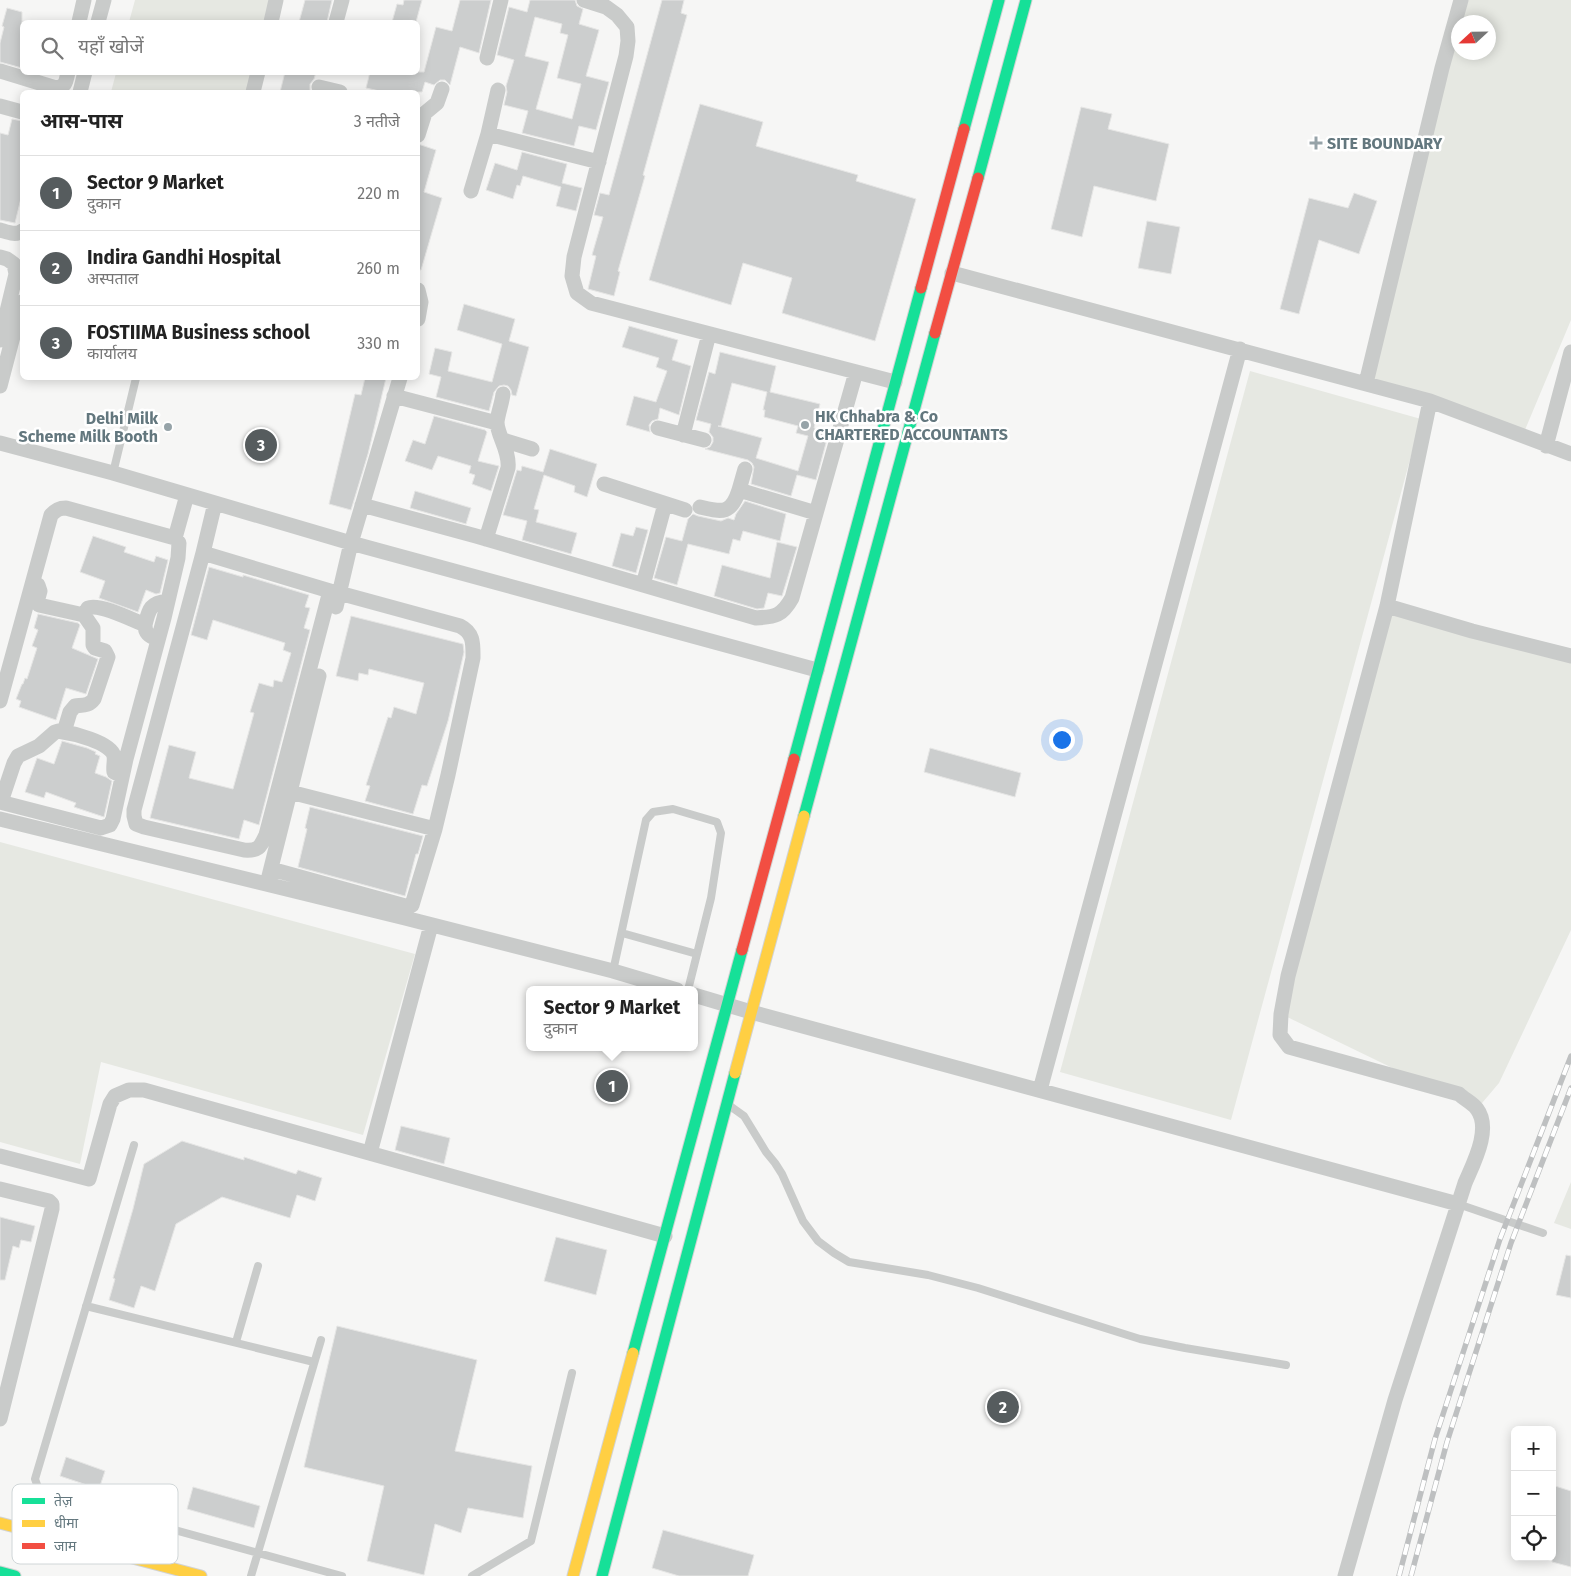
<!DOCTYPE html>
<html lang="hi">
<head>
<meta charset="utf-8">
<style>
  :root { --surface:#fff; --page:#f2f2f2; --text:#222; --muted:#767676; --line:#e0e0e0; --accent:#565c5e }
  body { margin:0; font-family:"Fira Sans","Noto Sans Devanagari",sans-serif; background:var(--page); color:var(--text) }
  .controls { position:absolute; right:15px; bottom:15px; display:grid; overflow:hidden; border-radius:8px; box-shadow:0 2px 12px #0003 }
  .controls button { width:45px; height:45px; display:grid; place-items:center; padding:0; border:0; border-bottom:1px solid var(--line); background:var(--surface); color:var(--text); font:25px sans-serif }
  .compass { position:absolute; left:1451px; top:15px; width:45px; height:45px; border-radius:50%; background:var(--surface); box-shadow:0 2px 12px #0003; rotate:248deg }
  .you { position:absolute; left:1061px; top:739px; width:18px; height:18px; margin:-12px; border:4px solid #fff; border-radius:50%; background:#1a73e8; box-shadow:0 0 0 8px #1a73e833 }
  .badge { display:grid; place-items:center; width:32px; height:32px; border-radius:50%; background:var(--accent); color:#fff; font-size:16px; font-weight:700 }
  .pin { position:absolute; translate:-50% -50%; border:2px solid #fff; box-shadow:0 1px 5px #0006 }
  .popup { position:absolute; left:526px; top:986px; width:172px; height:65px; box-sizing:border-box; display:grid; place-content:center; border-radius:8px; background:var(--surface); filter:drop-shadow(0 1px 4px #0005); font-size:16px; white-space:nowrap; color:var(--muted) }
  .popup b { font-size:19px; color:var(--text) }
  .popup::after { content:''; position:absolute; left:50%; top:100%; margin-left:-10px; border:10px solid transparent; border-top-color:var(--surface) }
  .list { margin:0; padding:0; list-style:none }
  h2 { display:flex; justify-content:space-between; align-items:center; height:65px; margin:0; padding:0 20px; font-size:21px }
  h2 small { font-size:16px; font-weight:400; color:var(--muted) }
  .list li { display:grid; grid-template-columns:32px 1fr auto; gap:15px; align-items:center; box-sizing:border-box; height:75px; padding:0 20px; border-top:1px solid var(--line) }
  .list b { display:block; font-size:19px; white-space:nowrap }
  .list p { margin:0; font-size:16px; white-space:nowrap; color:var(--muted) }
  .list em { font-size:16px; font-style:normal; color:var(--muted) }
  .icon { flex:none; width:28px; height:28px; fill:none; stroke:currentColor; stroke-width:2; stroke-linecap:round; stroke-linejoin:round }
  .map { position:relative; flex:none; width:1571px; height:1576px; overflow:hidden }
  .search { position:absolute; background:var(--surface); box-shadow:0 2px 12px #0003; left:20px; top:20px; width:400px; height:55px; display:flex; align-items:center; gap:12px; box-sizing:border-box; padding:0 18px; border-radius:8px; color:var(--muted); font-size:19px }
  .panel { position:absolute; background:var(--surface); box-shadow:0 2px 12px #0003; left:20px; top:90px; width:400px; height:290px; border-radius:8px }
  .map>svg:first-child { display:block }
</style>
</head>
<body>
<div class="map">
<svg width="1571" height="1576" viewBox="0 0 1571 1576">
  <rect width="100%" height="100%" fill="#f6f6f5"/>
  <path fill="#e6e8e2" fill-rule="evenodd" d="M135,0H274L268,22H129Z
    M1464,0H1571V320L1522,437L1366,383ZM1458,22H1488V52H1458Z
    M116,73H254L249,92H111Z
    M1250,371L1421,419L1231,1120L1060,1072Z
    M1387,606L1571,656V930L1499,1083L1477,1109L1281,1014Z
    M0,842L415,954L363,1135L101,1062L80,1164L0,1142Z
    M1571,1182V1229L1554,1223Z"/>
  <path fill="#cccece" stroke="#e6e6e5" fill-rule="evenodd" d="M305,0H332L327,22H299Z
    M404,0H422L416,22H392L397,4L403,5Z
    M460,0H491L479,53L460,47L450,85L445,80H440L434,85L425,82L422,92H384L366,88L370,72H424L436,27L452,31Z
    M530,0H575L577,6L583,9L579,24L599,30L586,76L609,82L596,130L579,126L574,146L522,133L528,111L504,105L507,92L506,86L514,60L497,55L509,7L527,12ZM535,17L562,24L560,33L568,35L557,78L581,84L572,119L536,109L549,62L525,56Z
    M662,0H684L681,13L687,15L643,175L645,176L618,271L620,272L614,296L588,289L596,256L592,255L603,217L594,215L600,193L609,195Z
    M7,8L22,12V68L0,62V43L4,27L2,26Z
    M285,72H316L314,79L310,84V92H280Z
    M700,104L763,122L756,146L858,175L856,181L916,199L875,341L782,313L792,278L743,263L731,305L649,280Z
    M1081,107L1112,114L1108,129L1169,144L1156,201L1094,186L1082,237L1051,229Z
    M12,119L22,121V194L15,223L0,220V133L8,135Z
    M418,144L436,150L424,192L442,198L421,270H418Z
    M522,152L567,164L562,183L582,188L576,211L556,206L561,187L523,176L520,186L517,185L513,199L486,190L495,163L517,170Z
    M1354,193L1377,201L1359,254L1319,240L1299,314L1280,309L1309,198L1348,208Z
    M1147,221L1180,227L1171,274L1138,268Z
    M464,304L515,319L509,341L529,347L516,396L512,395L511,390L508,386L504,385L499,386L494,392L489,411L436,397L441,377L429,374L435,348L452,352L448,371L492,382L502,344L457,330Z
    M629,326L678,340L672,360L691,366L679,415L660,408L658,419L652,421L649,425L650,432L626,425L634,396L656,402L667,371L656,367L659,358L622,347Z
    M720,352L776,366L770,392L820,404L814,428L829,432L816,480L797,475L791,496L751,484L754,467L752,463L748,460L705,449L710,447L713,442V437L709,432L711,424L696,420L709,372L715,374ZM732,383L767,392L763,410H765L764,417L798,426L796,433L808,436L798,471L756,458L762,438L718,426H721Z
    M365,378H386L368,454L351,510L329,504L355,394L361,395Z
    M434,416L485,430L487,432L478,461L499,466L491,491L472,484L475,475L469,473L471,466L438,456L432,470L405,461L413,440L425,444Z
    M550,449L597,464L587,497L574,492L575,486L544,475L534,509L539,510L536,522L577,533L571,554L522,540L527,521L503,515L517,470L521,471L522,466L543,472Z
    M415,491L471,508L466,524L410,508Z
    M745,501L786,514L780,541L743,531L740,541L733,539L729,554L688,544L677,585L654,578L666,537L682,541L688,519L693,514L698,516L721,521L728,518L734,520L736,514Z
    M636,527L648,530L636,573L612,566L621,533L633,536Z
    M93,536L126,547L124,552L154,562L156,556L168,560L160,593L156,594L146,590L138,612L99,598L105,581L80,572Z
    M777,542L797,547L782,596L768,593L764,608L757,609L714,596L722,565L770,578Z
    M209,567L243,577V575L309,595L305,607L310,608L304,628L310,630L259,825L244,820L239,839L150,818L169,745L196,752L189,778L233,789L254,713L250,712L259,683L273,687L274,680L282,682L291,653L283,650L285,643L213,620L207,640L191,635Z
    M38,614L78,623L80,625L72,648L98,659L86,694L66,688L56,720L19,707L21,701L16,699L22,684H23L25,678L27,679L37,648L32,646L38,630L34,628Z
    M351,616L463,644L464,652L448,721L427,786L422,785L413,814L365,801L370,786L366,785L388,717L391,718L394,707L416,714L424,683L369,669L368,675L359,673L358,681L336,676Z
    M62,741L87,748L96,752L95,754L100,756L95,773L106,777L112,781L104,817L74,807L76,803L46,792L44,798L25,792L37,758L54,764Z
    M930,748L1021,773L1015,797L924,772Z
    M310,807L423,836L418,854H416L405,896L298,867L307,829L305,828Z
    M401,1126L450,1138L444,1164L395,1150Z
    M182,1141L244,1160V1157L296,1174L298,1170L322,1178L315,1201L297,1195L290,1218L222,1197L176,1224L155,1291L141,1286L134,1308L109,1300L115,1279L113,1278L133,1209L144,1164Z
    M0,1217L35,1226L31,1242L21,1240L19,1248L13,1246L5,1280H0Z
    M556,1237L607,1250L596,1295L544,1281Z
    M1566,1255L1571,1256V1298L1556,1295Z
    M337,1326L477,1360L455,1451L532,1466L523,1518L468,1508L461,1533L435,1524L424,1575L367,1561L384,1486L304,1467Z
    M66,1457L105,1471L99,1489L60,1476Z
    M1552,1485L1571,1491V1567L1552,1562Z
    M193,1487L260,1506L254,1528L187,1509Z
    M663,1530L754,1555L748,1576H679L652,1568Z"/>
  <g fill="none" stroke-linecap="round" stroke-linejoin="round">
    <defs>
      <path id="fast" d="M964,129L999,0
        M978,178L1026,0
        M794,759L921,288
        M804,816L935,333
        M633,1353L742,950
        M0,1572L15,1576
        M602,1576L735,1073"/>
      <path id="slow" d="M735,1073L804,816
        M0,1523L201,1576
        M573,1576L633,1353"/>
      <path id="jam" d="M921,288L964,129
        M935,333L978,178
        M742,950L794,759"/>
    </defs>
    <use href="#fast" stroke="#d2d3d3" stroke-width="13"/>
    <use href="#slow" stroke="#d2d3d3" stroke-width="13"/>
    <use href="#jam" stroke="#d2d3d3" stroke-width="13"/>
    <path stroke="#c9cbca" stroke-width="8" d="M113,473L136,378
      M622,933L697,954
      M613,971L646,820L653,812L673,809L717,822L721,833L711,898L688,990
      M730,1106L744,1116L766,1152L775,1163L782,1174L803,1221L818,1241L834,1253L849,1262L928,1275L978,1288L1140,1339L1185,1348L1286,1365
      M134,1145L35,1479L40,1493L342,1576
      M1458,1204L1543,1233
      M86,1306L314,1362
      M236,1342L258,1266
      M251,1576L321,1340
      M472,1576L531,1541L572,1373"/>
    <path stroke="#c9cbca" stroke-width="15" d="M584,0L606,7L617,15L627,27L628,41L626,56L574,257L572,276L577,293L591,303L895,382
      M79,22L84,0
      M98,22L104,0
      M271,22L276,0
      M336,22L342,0
      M487,58L501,0
      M0,71L56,88C66,87 66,81 68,72
      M319,87L340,92
      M80,92L85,72
      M253,92L258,72
      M0,106L22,112
      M488,134L599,162
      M418,135L425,113L437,103L442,89
      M471,191L488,134L498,90
      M0,230C7,232 16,236 22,231
      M0,257L7,259L14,264L16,274L0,340
      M952,273L1430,401L1571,454
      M418,290L421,302L418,319
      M1366,383L1442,68L1461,0
      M0,386L22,302
      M394,396L497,423
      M658,428L704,440
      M683,435L709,334
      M503,440L532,449
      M0,443L113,473L351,543L817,670
      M1546,446L1571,352
      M604,484L685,510
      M739,490L745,469
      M362,505L476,536L756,618C775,617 782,616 792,598L856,372
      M700,507C722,512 731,515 739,490L816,513
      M175,538L187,495
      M486,539L508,468C510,451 497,435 497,422C498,413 502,403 503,394
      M203,553L330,591L266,835C260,848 258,851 244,850L144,827L136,824L134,816V810L203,553L215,503
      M38,585L40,591L37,602L39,605L84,615L93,628V645L95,648L105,651L108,657L94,699C89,706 83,705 75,706L70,712L64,732
      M643,585L665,504
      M1387,606L1472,631L1571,656
      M336,607L351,543L400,378
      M84,615L88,608C99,603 133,620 145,625C145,634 150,637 158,639
      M145,625C149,609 150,603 168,601
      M0,701L51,515C56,510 59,508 66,508L175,538L179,543L178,558L164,618L126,759L113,819L110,825L101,828L0,802
      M290,792L435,829L448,775L473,658C473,644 474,633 460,626L339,593
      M1,802L14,763L18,756L39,746L55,732L58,731C72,733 111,742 114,756C115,761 113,767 114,772L122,776
      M0,819L405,918L613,971L677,990
      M271,869L409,907L412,905L435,829
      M267,884L319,676
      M694,995L751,1012L1458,1204
      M1040,1090L1240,349
      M370,1153L431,925
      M0,1156L89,1179L110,1104L115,1096L129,1090H144L665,1236
      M0,1189L49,1201L52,1204V1209L0,1419
      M1345,1576L1395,1400L1465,1183C1473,1164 1492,1129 1477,1109C1473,1103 1464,1099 1459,1094L1289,1047L1280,1035L1281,1014L1288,976L1387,606L1430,401"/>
    <use href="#fast" stroke="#16e098" stroke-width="11"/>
    <use href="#slow" stroke="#ffcf43" stroke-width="11"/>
    <use href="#jam" stroke="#f24e42" stroke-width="11"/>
    <defs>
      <path id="rail" d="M1399,1576L1435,1439L1500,1239L1571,1056
        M1411,1576L1447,1442L1511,1243L1571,1088"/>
    </defs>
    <use href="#rail" stroke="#bec0c1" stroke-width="5.5"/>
    <use href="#rail" stroke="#fff" stroke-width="4" stroke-dasharray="11" stroke-linecap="butt"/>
  </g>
  <g fill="#96a3a8" stroke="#fff" stroke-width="2">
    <path d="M1313.5 135.5h5v5h5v5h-5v5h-5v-5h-5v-5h5z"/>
    <circle cx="805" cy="425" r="5"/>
    <circle cx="168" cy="427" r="5"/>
  </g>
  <g text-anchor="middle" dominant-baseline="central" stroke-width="5" stroke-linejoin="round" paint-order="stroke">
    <g font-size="16" font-weight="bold" fill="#63777e" stroke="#fff" text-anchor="start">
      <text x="1327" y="143">SITE BOUNDARY</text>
      <text x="815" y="416">HK Chhabra &amp; Co<tspan x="815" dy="18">CHARTERED ACCOUNTANTS</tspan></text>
      <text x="158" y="418" text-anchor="end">Delhi Milk<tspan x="158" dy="18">Scheme Milk Booth</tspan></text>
    </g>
  </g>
  <rect x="12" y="1484" width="166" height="80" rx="8" fill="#fff" stroke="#d0d6d8" stroke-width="1"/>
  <rect x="22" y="1498" width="23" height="6" fill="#16e098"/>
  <rect x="22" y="1520" width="23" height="7" fill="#ffcf43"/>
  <rect x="22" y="1543" width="23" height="6" fill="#f24e42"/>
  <g font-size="14" fill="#63777e">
    <text x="54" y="1506">तेज़</text>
    <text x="54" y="1528">धीमा</text>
    <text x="54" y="1551">जाम</text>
  </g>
</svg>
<div class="controls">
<button>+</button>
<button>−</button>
<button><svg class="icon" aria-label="locate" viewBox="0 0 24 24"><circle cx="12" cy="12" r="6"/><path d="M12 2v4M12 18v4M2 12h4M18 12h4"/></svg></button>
</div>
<svg class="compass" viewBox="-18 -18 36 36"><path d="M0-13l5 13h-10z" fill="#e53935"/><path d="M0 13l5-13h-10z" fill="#767676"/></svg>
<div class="you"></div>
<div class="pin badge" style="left:612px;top:1086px">1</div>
<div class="popup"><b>Sector 9 Market</b>दुकान</div>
<div class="pin badge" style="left:1003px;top:1407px">2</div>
<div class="pin badge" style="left:261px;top:445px">3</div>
<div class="search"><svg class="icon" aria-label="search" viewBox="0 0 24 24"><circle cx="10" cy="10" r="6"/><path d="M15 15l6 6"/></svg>यहाँ खोजें</div>
<section class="panel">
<h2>आस-पास<small>3 नतीजे</small></h2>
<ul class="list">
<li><span class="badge">1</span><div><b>Sector 9 Market</b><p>दुकान</p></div><em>220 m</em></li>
<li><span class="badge">2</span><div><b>Indira Gandhi Hospital</b><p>अस्पताल</p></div><em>260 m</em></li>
<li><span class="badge">3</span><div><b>FOSTIIMA Business school</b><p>कार्यालय</p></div><em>330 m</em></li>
</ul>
</section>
</div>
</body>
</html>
